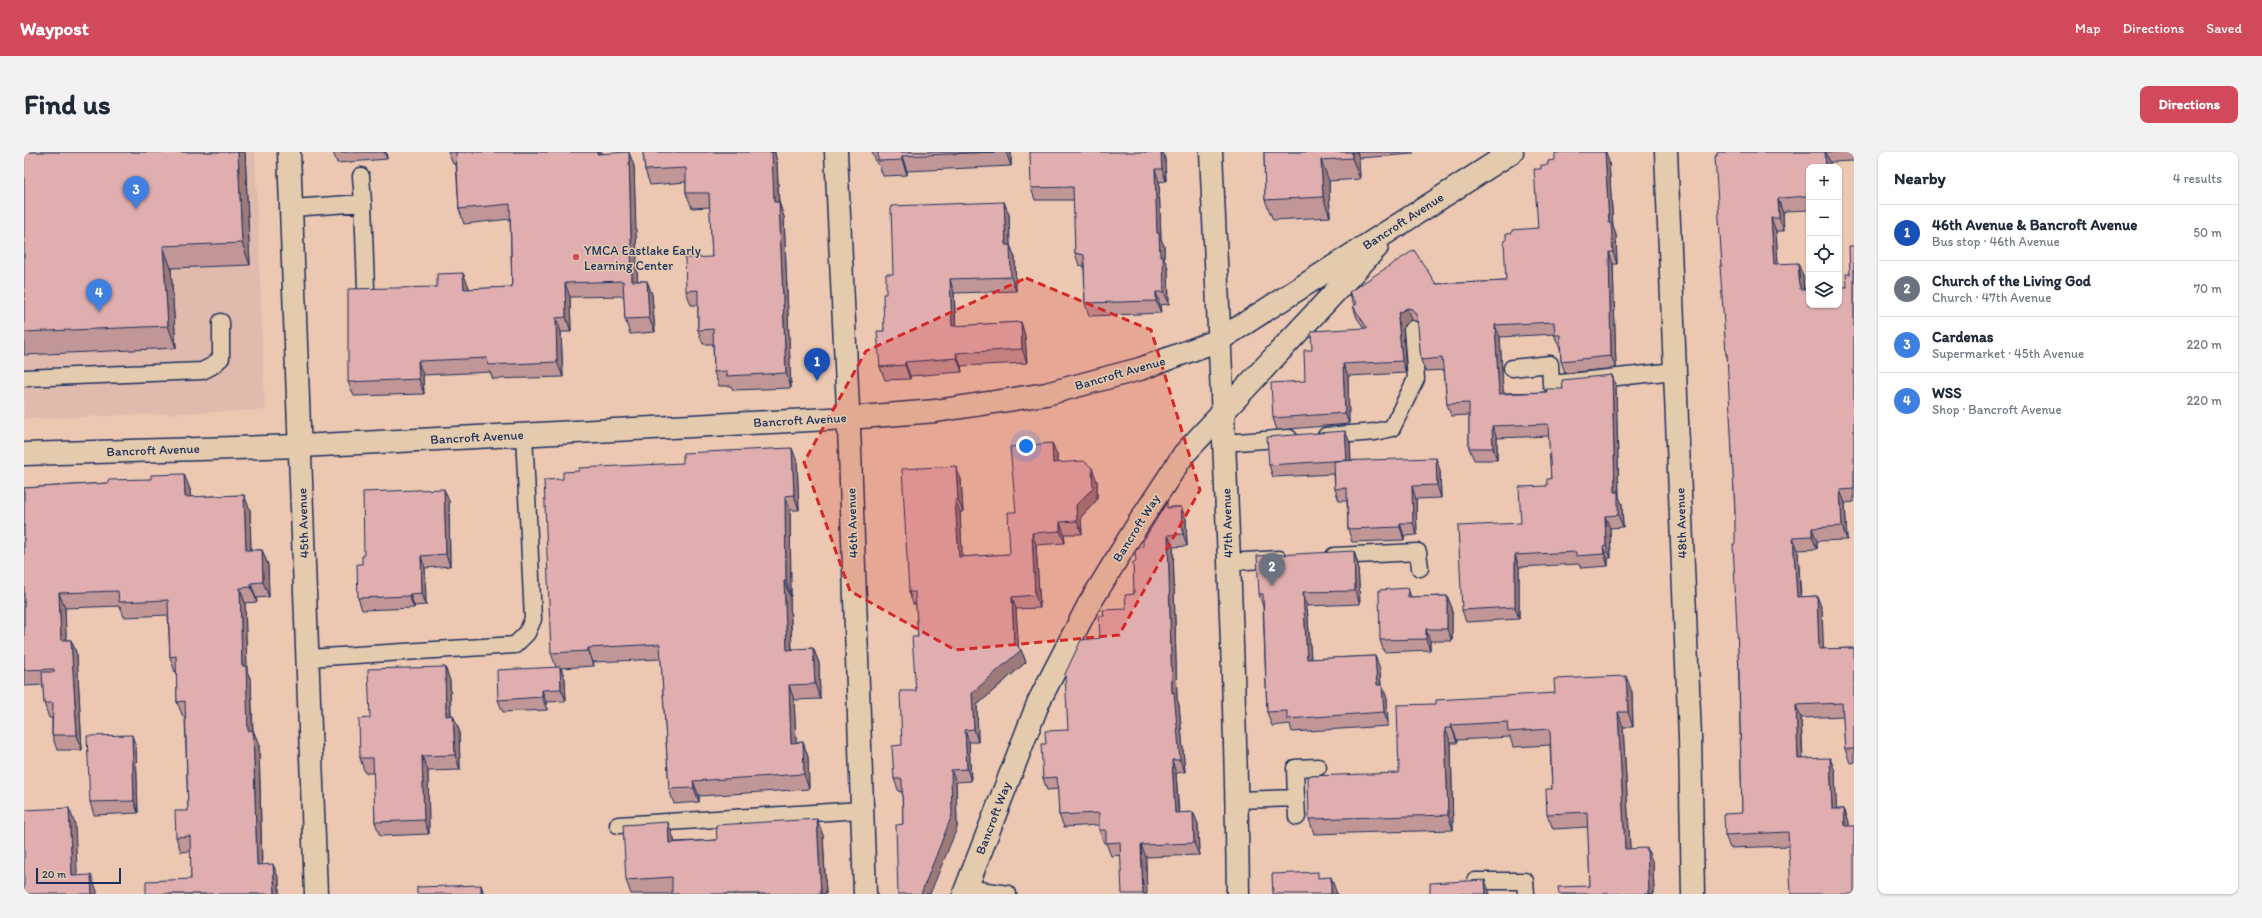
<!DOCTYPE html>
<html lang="en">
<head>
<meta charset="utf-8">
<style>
  :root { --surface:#fff; --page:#f2f2f3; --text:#1f2937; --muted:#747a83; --line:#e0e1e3; --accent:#d1495b }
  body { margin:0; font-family:Itim,sans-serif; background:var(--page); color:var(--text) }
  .controls { position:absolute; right:12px; top:12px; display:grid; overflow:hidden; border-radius:8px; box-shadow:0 1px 3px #0004 }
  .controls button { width:36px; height:36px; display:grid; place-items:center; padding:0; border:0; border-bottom:1px solid var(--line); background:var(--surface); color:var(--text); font:20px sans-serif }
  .scale { position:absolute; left:12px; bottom:10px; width:85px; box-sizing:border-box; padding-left:4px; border:2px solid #1b2f5e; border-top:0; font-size:11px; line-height:14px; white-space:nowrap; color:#1b2f5e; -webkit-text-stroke:3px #e5cbad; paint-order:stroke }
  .you { position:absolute; left:1002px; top:294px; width:14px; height:14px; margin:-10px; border:3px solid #fff; border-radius:50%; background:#1a73e8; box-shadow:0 0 0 6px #1a73e833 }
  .badge { display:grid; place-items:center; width:26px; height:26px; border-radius:50%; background:var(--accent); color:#fff; font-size:13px; font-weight:700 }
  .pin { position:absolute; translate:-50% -33px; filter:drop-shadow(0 1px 2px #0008) }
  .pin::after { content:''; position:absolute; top:21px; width:14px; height:12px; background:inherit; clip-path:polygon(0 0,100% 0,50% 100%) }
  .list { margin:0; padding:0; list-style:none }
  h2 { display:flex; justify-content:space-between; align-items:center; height:52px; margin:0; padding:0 16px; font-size:17px }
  h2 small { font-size:13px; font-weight:400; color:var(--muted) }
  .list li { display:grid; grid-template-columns:26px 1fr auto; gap:12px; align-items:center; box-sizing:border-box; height:56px; padding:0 16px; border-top:1px solid var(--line) }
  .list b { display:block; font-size:15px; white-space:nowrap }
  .list p { margin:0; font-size:13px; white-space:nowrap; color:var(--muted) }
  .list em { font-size:13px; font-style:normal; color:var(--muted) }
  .icon { flex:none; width:22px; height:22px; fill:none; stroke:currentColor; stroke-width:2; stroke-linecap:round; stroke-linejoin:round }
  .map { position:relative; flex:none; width:1830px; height:742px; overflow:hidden; border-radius:8px }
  header { display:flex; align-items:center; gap:24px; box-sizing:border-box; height:56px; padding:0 20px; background:var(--accent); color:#fff }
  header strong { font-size:19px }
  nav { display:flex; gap:22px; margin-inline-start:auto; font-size:14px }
  .intro { display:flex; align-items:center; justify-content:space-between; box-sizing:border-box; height:96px; padding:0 24px }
  h1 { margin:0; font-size:28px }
  .button { padding:10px 18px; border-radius:8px; background:var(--accent); color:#fff; font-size:14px; font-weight:700 }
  main { display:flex; gap:24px; padding:0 24px }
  aside { flex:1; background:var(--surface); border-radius:8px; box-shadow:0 1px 3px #0004 }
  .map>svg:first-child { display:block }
</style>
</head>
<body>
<header>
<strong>Waypost</strong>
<nav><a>Map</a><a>Directions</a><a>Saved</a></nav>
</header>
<div class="intro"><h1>Find us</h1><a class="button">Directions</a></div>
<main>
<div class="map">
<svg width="1830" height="742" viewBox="0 0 1830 742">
  <rect width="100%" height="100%" fill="#ecc7b1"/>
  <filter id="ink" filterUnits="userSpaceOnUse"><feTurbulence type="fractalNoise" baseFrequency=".025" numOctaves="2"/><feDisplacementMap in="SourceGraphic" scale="8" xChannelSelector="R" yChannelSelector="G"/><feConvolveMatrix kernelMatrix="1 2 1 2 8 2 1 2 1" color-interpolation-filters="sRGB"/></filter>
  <g filter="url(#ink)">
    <path fill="#e0baad" d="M0,0H231L241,258L0,267Z"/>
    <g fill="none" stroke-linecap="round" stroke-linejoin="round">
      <defs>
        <path id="lane" d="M337,24L339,51
          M268,56L339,51L342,137
          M1488,216L1526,212L1527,232L1651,219
          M0,226L178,219L188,214L197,206V170
          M1302,284L1351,280L1368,276L1392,227L1388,177
          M1200,291L1265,286
          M1310,404L1394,400L1396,416
          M1205,410L1255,407
          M284,506L491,493L503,481L509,467L500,282
          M1272,646L1273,665
          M1213,648L1272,646L1271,616L1294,615
          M594,673L838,658
          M1451,729H1501L1502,742
          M942,736L984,742"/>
        <path id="street" d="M265,0L292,742
          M812,0L826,299L841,742
          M1187,0C1198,247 1211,495 1214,742
          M1642,0L1666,585L1669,742"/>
        <path id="secondary" d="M0,302L277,294L824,266L912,259L1022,242L1116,217L1195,188L1488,0
          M940,742L1015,549L1064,454L1114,372L1160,302L1353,95"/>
      </defs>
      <use href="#lane" stroke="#1b2f5e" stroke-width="19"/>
      <use href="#street" stroke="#1b2f5e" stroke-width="25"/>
      <use href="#secondary" stroke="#1b2f5e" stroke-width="25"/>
      <use href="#lane" stroke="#e5cbad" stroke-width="16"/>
      <use href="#street" stroke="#e5cbad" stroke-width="22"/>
      <use href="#secondary" stroke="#e5cbad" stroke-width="22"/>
    </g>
    <path fill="#c19696" stroke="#1b2f5e" d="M0,0H221L226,113L147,116L152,196L0,203Z
      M309,0H362L363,7L313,11Z
      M424,0H578V2L610,14L613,129H623L628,143L631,180L606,182L601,167L600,144L546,145L547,180H537L539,225L469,227L466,220L399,223L400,242L330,244L324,230L445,135V137L488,135L486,67L440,72L435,57L432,12H429Z
      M619,0H751V2L753,10L755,50L760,65L767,236L709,238L707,234H695L690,220L689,192H679L674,178V153H667L662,139L688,105L686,55L668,56L662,41V30L626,33L621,18Z
      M848,0H987V14L883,19V23L859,24L855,13L853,12Z
      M1240,0H1389V2L1335,6L1336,27L1305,29L1306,65L1249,68L1241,48Z
      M1693,0H1830V9L1806,10V15H1785V58L1762,59L1759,61L1760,79H1752L1754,112L1779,124L1780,137L1823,135L1826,122L1830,94V350L1821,351L1823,388L1793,389V397L1774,398L1777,445L1793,444L1798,458L1799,497L1830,496V610L1826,611L1821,597L1819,564L1777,566L1779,607L1811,619L1812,657H1820L1825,670L1765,694L1706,696L1701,683L1718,661L1711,360L1704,208L1702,202Z
      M1141,7L1142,29L1135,30L1137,87L1140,94V106L1144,116L1145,152L1136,153L1137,161L1065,164L1061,151L1060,114L1055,113L1051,101L1050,48H1011L1007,36Z
      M1585,10L1589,75L1592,83L1593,112H1589L1592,216L1541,221L1537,209L1536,195H1535L1530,182L1476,185L1479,241L1523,240L1539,237L1588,223L1592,235L1595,345L1598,352L1599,375L1586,376L1587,406H1584V414L1557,416L1555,412L1495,415V467L1442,470L1438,458L1497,371L1523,334L1527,327L1525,284L1473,286V308H1450L1445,296V263L1427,264L1423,252L1420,218L1401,219L1397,208L1394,170L1392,169L1387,168L1380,173L1379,177L1382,221L1324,224L1325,272L1253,278L1249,266L1281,229L1288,198L1340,176L1333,166L1329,154L1330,153L1325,140L1412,132L1482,129V89L1488,81L1514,76Z
      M980,50L985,63L986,93L991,106L992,139L930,141L932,174L997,170L1001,184L1003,211L937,214L938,220L886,224V227L861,228L856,215L860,179L862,142L869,122Z
      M1321,279L1326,291L1327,309L1416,318L1417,346L1392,347L1393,383L1380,384V388L1328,390L1324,377L1323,349H1315L1311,337L1310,322L1249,325L1245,313Z
      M1028,291L1033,303V311L1073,329V348L1057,365L1058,382H1040L1041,391L1012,393L1016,456L992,457L994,495L997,498L1002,510L953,553L954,590H945L947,629L932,630L933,676L879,672L878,639L875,640L870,627L892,539L894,485L892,452H889L885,440L937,327L939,360H936L938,405L986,402L992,360Z
      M773,310L775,358H766L767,444H766L768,497L789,496L795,511L796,547L770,548L772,591L779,590L784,605L785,637L675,644V650L650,652L645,637L637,507L569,510L570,514L537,516L541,527L542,549L522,550L523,558L479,560L474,548L532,515L527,501L539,327Z
      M84,331L166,337V345L220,343L226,358L227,398H238L244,413L245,445L232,446L233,450L221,451L223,519L227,529L229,578L235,593L238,713L255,727V742H122L167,727V699L157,700L152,685L164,659L161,565H159L153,550V519L151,520L146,505L144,463L100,465L96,454L41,456L42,488H47L53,503L58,598H33L28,583V566H25L20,551L19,533L0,534V336Z
      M425,349L426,414L401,416L402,453L390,454V456L338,458L334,446L338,412L340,404Z
      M1145,355H1157L1162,367L1163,394L1149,395L1153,547L1155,553L1161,620L1152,621L1155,661L1169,660L1174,672L1175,703L1122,705L1096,703L1087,704L1082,691H1080L1075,678V673L1040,675L1035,663L1034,637L1023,638L1019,626L1022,592L1044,578L1076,486L1080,464L1102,457L1110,442L1112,410L1119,394Z
      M1330,399L1334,413L1336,452L1283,454L1287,507L1351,504L1356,517L1357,533L1363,546L1364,574L1268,580L1266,572L1248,574L1243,560L1239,455L1235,442Z
      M1423,444L1428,456V489H1406V498L1360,500L1356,488L1388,445Z
      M421,515L426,529L427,563L435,578L436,618L404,619L405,682L356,684L351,670L350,621H341L336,606L346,566Z
      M1608,540L1609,575H1599L1606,697L1629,711L1630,742H1535L1566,734L1564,675L1529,677L1523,662L1528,637L1526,593L1489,595L1486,585L1433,588V591H1427L1429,678L1290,682L1285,667L1375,621L1412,552Z
      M112,595L114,661L70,663L66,650Z
      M799,683L802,742H607L602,728L650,687V690Z"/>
    <path fill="#9d7a7a" stroke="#1b2f5e" d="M214,0H221L226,113L218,91Z
      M360,0H362L363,7Z
      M573,0H578V16L573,2Z
      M605,0L610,14L614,143L608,129Z
      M747,0H751V2L753,10L755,65L750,50Z
      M982,0H987V14Z
      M1137,0H1139L1141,7L1142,29L1138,17Z
      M1328,0H1333L1335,6L1336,27L1328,6Z
      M1581,0H1582L1585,10L1589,75L1592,83L1593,112L1589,100L1585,71Z
      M1801,0H1802L1806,10V15H1802Z
      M878,4L883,19V23L878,8Z
      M1297,8L1305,29L1306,65L1299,45Z
      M1131,17L1135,30L1137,87L1140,94V106L1144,116L1145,152L1140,140L1133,81Z
      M1754,47L1759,61L1760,79L1755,66Z
      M755,50L760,65L767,236L762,221Z
      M980,50L985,63L986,93L991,106L992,139L987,125L982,93Z
      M1747,66L1752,79L1755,125L1750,112Z
      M139,94L147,116L152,196L144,174Z
      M1585,100L1589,112L1592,216L1587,204Z
      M1774,111L1779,124L1780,150L1776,137Z
      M439,121L445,135V151L440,137Z
      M926,127L930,141L932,188L928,174Z
      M623,129L628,143L631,180L625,166Z
      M541,131L546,145L547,180L542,165Z
      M1132,140L1136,153L1137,161L1132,149Z
      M1383,156L1387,168L1380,173L1379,177L1382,221L1378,209L1374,166L1375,161Z
      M532,166L537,180L539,225L533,210Z
      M997,170L1001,184L1003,211L998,197Z
      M1471,173L1476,185L1480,253L1475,242Z
      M932,201L937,214L938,220L933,206Z
      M394,209L399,223L400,242L395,227Z
      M881,210L886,224V227L881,213Z
      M1319,212L1324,224L1325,272L1321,261Z
      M1588,223L1592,235L1595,345L1598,352L1599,375L1594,363L1591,340Z
      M1468,274L1473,286V308L1469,296Z
      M1321,279L1326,291L1327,321L1323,308Z
      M1028,291L1033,303V323L1029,311Z
      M768,296L773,310L775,358L770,343Z
      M1412,306L1416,318L1417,346L1413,333Z
      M932,314L937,327L939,360L934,348Z
      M1068,316L1073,329V348L1057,365L1058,382L1053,369L1052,353Z
      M160,322L166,337L167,360L161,345Z
      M1388,334L1392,347L1393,383L1389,371Z
      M420,337L425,349L426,414L422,402Z
      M1816,338L1821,351L1823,388L1818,374Z
      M220,343L226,358L227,413L222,398Z
      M761,344L766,358L767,444L762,429Z
      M931,348L936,360L939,417L935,405Z
      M1157,355L1162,367L1163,394L1159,382Z
      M1581,364L1586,376L1587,406L1582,394Z
      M1036,370L1040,382L1041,391L1036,379Z
      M1376,371L1380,384V388L1376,375Z
      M1788,376L1793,389V397L1788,384Z
      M1008,381L1012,393L1016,456L1011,443Z
      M1144,383L1149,395L1153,547L1155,553L1161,620L1156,608L1148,541Z
      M1769,385L1774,398L1777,458L1773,445Z
      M1579,395L1584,406V414L1580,402Z
      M238,398L244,413L245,445L239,430Z
      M1330,399L1334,413L1336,452L1331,439Z
      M1491,403L1495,415V467L1491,455Z
      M397,404L401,416L402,453L398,441Z
      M760,429L766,444L768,512L763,498Z
      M227,431L232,446L233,450L227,435Z
      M216,436L221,451L223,519L227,529L229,594L224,579L218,514Z
      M1384,436L1388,448L1384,445Z
      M1279,440L1283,454L1288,520L1283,507Z
      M35,441L41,456L43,503L37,488Z
      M386,442L390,454V456L385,444Z
      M1423,444L1428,456V489L1423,477Z
      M1793,444L1798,458L1800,510L1795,497Z
      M988,445L992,457L995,500L997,498L1002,510L953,553L954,590L950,577L948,541L990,490Z
      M1402,477L1406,489V498L1402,487Z
      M47,488L53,503L58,598L53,583Z
      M564,496L569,510L570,514L564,499Z
      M789,496L795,511L796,547L791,532Z
      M1351,504L1356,517L1357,546L1353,533Z
      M421,515L426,529L427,578L422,564Z
      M536,515L541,527L542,549L537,537Z
      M1602,524L1608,540L1609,575L1604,560Z
      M765,533L770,548L773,606L767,591Z
      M1358,533L1363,546L1364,574L1360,560Z
      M518,538L522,550L523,558L518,545Z
      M1772,553L1777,566L1779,620L1774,607Z
      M1594,560L1599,575L1607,712L1601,697Z
      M429,563L435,578L436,618L431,603Z
      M1427,573L1433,588V591Z
      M1421,576L1427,591L1429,678L1424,663Z
      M229,578L235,593L238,728L233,713Z
      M941,578L945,590L947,629L943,617Z
      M108,583L112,595L114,661L110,649Z
      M779,590L784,605L785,637L780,622Z
      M398,604L404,619L405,682L400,668Z
      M1806,606L1811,619L1813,670L1808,657Z
      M1148,608L1152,621L1155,673L1151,661Z
      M927,618L932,630L933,676L906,742H897Z
      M669,629L675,644V650L670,636Z
      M45,656L51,672L54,740L48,724Z
      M1820,657L1825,670L1826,688L1821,674Z
      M1169,660L1174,672L1175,703L1170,691Z
      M793,667L799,683L802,742H797Z
      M644,670L650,687L651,707L645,691Z
      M1117,693L1122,705L1123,742H1119Z
      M1623,696L1629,711L1630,742H1625Z
      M249,712L255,727V742H251Z
      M67,723L73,739V742H68Z
      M1307,725L1313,742H1307Z
      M1461,728L1466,742H1462Z
      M457,733L460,742H457Z"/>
    <path fill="#e0aeae" stroke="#1b2f5e" d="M0,0H214L218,91L139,94L144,174L0,180Z
      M432,0H573V2L605,0L608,129H623L625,166L601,167L599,129L541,131L542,165L532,166L533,210L464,213L463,206L394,209L395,227L324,230V137L413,135V122L439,121L440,137L488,135L486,52L435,57Z
      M619,0H748L750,50H755L762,221L703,224V219L690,220L689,177L674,178V138L662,139L661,106L688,105L685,41H662V16L621,18Z
      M854,0H971L878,4V8L854,9Z
      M1006,0H1137L1138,17H1131L1133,81H1135L1136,104H1139L1140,140H1132V149L1061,151L1060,103L1051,101L1049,35L1007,36Z
      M1240,0H1328V6L1297,8L1299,45L1241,48Z
      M1545,0H1581L1585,71H1587L1589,100H1585L1587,204L1537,209L1536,183H1531L1530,170L1471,173L1475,242L1523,240L1522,237H1539L1538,228L1588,223L1591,340H1594V363L1581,364L1582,394L1579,395L1580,402L1552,404V400L1491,403V455L1438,458L1434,374L1497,371L1495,335L1523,334V327H1527L1524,272L1468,274L1469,296H1445V251L1423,252L1420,214H1419L1418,206L1397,208L1393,164L1388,157L1383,156L1375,161L1374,166L1378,209L1319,212L1321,261L1249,266L1247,231L1281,229L1280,198H1288L1287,179L1343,176L1329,154L1333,152L1325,140L1390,98L1412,132L1482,129L1480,89H1482V82L1488,81V78L1514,76L1510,17H1517V13H1524V9L1531,8V1Z
      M1693,0H1801L1802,15H1785V44L1757,46L1754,47L1755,66H1747L1750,112L1774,111L1776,137H1785V153H1815V135H1823L1822,122H1826L1825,94H1830V337L1816,338L1818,374L1788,376V384L1769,385L1773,445L1793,444L1795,497L1830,496V597H1821L1818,551L1772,553L1774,607L1806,606L1808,657H1820L1821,674H1830V742H1767L1764,680L1701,683L1700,662L1718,661L1715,519L1709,392H1711V360L1703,202H1702L1696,114H1698L1691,4H1693Z
      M980,50L982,93H986L987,125L926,127L928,174L997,170L998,197L932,201L933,206L881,210V213L856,215L853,179H860L859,142H862V122H869L867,54Z
      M1321,279L1323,308L1245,313L1243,285Z
      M1028,291L1029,311L1060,309L1068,316L1069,336L1052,353L1053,369L1036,370V379L1008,381L1011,443L988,445L990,490L997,498L948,541L950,577L941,578L943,617L927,618L928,663L897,742H874L872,673L879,672L878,627H870L868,594L878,593L876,539H892L888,485H894L891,440H885L878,317L932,314L934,348H931L935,405L986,402L984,360H992L986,295Z
      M768,296L770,343L761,344L762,429H760L763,498L789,496L791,532L765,533L767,591L779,590L780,622L669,629L670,636L645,637L636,492L564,496V499L527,501L520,328L539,327V320L555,319V316L659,311V301Z
      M1412,306L1413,333L1388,334L1389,371H1376V375L1324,377L1323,336L1311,337L1310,309Z
      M160,322L161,345L220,343L222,398H238L239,430L227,431V435L216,436L218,514H222L224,579L229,578L233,713L249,712L251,742H122V729L167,727L166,684L152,685L151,659H164L161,549L153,550L152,504L146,505L144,448L95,450L94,439L35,441L37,488H47L53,583H28L29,551H20L18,520H30V517L0,518V336L84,331V328L127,327V323Z
      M420,337L422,402L397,404L398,441L386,442L385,444L334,446L333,412H338V404H340L339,340Z
      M1143,350V356L1157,355L1159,382L1144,383L1148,541L1150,540L1156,608H1148L1151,661L1169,660L1170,691L1117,693L1119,742H1098L1096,690L1082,691V678H1075V661L1035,663L1033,625L1019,626L1017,592H1022L1021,579L1044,578L1041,522L1057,488L1076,486L1075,464H1080L1079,458L1102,457L1101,443L1110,442L1109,410H1112L1111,399L1119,394V389Z
      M1330,399L1331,439L1279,440L1283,507L1351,504L1353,533H1358L1360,560L1263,567V559L1243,560L1239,442H1235L1233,404Z
      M1384,436V445L1423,444V477H1402V487L1356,488L1355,438Z
      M421,515L422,564L429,563L431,603L398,604L400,668L351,670L349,606H336L335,567L346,566L344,517Z
      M536,515L537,537L518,538V545L474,548L473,518Z
      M1602,524L1604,560H1594L1601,697L1623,696L1625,742H1535L1534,735L1566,734L1563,660L1523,662L1522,637H1528L1526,577L1484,580L1483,570L1427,573L1428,576H1421L1424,663L1285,667L1284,624L1375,621L1373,553L1412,552V548L1531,541L1530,527Z
      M108,583L110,649L66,650L63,584Z
      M45,656L48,724L67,723L68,742H0V658Z
      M793,667L797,742H648V725L602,728L599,673L644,670L645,691L693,688L692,673Z
      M1294,720V726L1307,725V742H1249L1248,722Z
      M1461,728L1462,742H1406V731Z
      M457,733V742H393V735Z"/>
  </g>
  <path fill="#d62828" fill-opacity="0.2" stroke="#d62828" stroke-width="3" stroke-dasharray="8 5" stroke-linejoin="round" d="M1002,126L1127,178L1176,338L1095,483L931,498L826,439L780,310L842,199Z"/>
  <circle fill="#d1495b" stroke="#e5cbad" stroke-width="1.5" cx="552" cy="105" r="4"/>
  <g text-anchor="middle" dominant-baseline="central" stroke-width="3" stroke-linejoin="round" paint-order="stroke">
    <g font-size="13" fill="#1b2f5e" stroke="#e5cbad">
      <text transform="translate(1379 69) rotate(-33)">Bancroft Avenue</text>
      <text transform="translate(1096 221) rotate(-16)">Bancroft Avenue</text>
      <text transform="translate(776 268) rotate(-3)">Bancroft Avenue</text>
      <text transform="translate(453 285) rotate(-3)">Bancroft Avenue</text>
      <text transform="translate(129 298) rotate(-2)">Bancroft Avenue</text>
      <text transform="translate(279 371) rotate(-92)">45th Avenue</text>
      <text transform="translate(828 371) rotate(-92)">46th Avenue</text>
      <text transform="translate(1203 371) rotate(-92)">47th Avenue</text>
      <text transform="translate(1657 371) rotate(-92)">48th Avenue</text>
      <text transform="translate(1112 376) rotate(-58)">Bancroft Way</text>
      <text transform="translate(969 666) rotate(-69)">Bancroft Way</text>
    </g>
    <g font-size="13" fill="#1b2f5e" stroke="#e5cbad" text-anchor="start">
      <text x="560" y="98">YMCA Eastlake Early<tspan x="560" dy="15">Learning Center</tspan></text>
    </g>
  </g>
</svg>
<div class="controls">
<button>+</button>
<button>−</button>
<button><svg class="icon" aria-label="locate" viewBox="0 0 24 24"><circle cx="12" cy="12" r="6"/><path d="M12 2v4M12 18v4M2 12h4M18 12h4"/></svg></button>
<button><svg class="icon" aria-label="layers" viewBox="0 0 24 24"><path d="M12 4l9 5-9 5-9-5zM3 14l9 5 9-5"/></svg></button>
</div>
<div class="scale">20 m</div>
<div class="you"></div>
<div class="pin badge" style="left:793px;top:229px;background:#1a4fb4">1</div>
<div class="pin badge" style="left:1248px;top:434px;background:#6b7280">2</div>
<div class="pin badge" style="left:112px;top:57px;background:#3f7fe0">3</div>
<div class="pin badge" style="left:75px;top:160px;background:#3f7fe0">4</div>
</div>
<aside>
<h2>Nearby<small>4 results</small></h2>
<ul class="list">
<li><span class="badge" style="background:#1a4fb4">1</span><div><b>46th Avenue &amp; Bancroft Avenue</b><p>Bus stop · 46th Avenue</p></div><em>50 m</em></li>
<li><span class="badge" style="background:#6b7280">2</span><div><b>Church of the Living God</b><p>Church · 47th Avenue</p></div><em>70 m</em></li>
<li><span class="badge" style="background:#3f7fe0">3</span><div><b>Cardenas</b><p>Supermarket · 45th Avenue</p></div><em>220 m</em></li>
<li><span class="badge" style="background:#3f7fe0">4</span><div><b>WSS</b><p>Shop · Bancroft Avenue</p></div><em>220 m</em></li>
</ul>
</aside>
</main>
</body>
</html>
